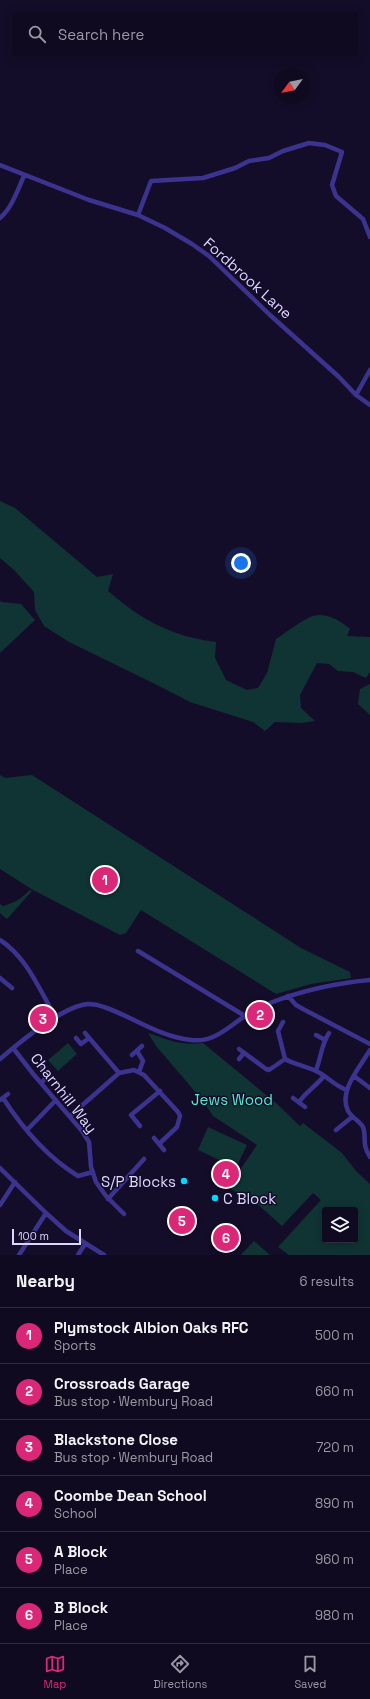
<!DOCTYPE html>
<html lang="en">
<head>
<meta charset="utf-8">
<style>
  :root { --surface:#0f0a1f; --page:#181328; --text:#f1f3f6; --muted:#9b9aa4; --line:#2f2b3d; --accent:#db2777 }
  body { margin:0; font-family:"Space Grotesk",sans-serif; background:var(--page); color:var(--text) }
  .controls { position:absolute; right:12px; bottom:12px; display:grid; overflow:hidden; border-radius:4px; box-shadow:0 2px 10px #0003 }
  .controls button { width:36px; height:36px; display:grid; place-items:center; padding:0; border:0; border-bottom:1px solid var(--line); background:var(--surface); color:var(--text); font:20px sans-serif }
  .compass { position:absolute; left:274px; top:68px; width:36px; height:36px; border-radius:50%; background:var(--surface); box-shadow:0 2px 10px #0003; rotate:237deg }
  .scale { position:absolute; left:12px; bottom:10px; width:69px; box-sizing:border-box; padding-left:4px; border:2px solid #ddd6ff; border-top:0; font-size:11px; line-height:14px; white-space:nowrap; color:#ddd6ff; -webkit-text-stroke:3px #140d29; paint-order:stroke }
  .you { position:absolute; left:241px; top:563px; width:14px; height:14px; margin:-10px; border:3px solid #fff; border-radius:50%; background:#1a73e8; box-shadow:0 0 0 6px #1a73e833 }
  .badge { display:grid; place-items:center; width:26px; height:26px; border-radius:50%; background:var(--accent); color:#fff; font-size:13px; font-weight:700 }
  .pin { position:absolute; translate:-50% -50%; border:2px solid #fff; box-shadow:0 1px 4px #0006 }
  .list { margin:0; padding:0; list-style:none }
  h2 { display:flex; justify-content:space-between; align-items:center; height:52px; margin:0; padding:0 16px; font-size:17px }
  h2 small { font-size:13px; font-weight:400; color:var(--muted) }
  .list li { display:grid; grid-template-columns:26px 1fr auto; gap:12px; align-items:center; box-sizing:border-box; height:56px; padding:0 16px; border-top:1px solid var(--line) }
  .list b { display:block; font-size:15px; white-space:nowrap }
  .list p { margin:0; font-size:13px; white-space:nowrap; color:var(--muted) }
  .list em { font-size:13px; font-style:normal; color:var(--muted) }
  .icon { flex:none; width:22px; height:22px; fill:none; stroke:currentColor; stroke-width:2; stroke-linecap:round; stroke-linejoin:round }
  .map { position:relative; flex:none; width:370px; height:1255px; overflow:hidden }
  .search { position:absolute; background:var(--surface); box-shadow:0 2px 10px #0003; left:12px; right:12px; top:12px; height:44px; display:flex; align-items:center; gap:10px; box-sizing:border-box; padding:0 14px; border-radius:4px; color:var(--muted); font-size:15px }
  .sheet { height:388px; background:var(--surface) }
  nav { display:flex; justify-content:space-around; align-items:center; box-sizing:border-box; height:56px; border-top:1px solid var(--line); background:var(--surface); font-size:11px; color:var(--muted) }
  nav a { display:grid; justify-items:center; gap:2px }
  nav .on { color:var(--accent) }
  .map>svg:first-child { display:block }
</style>
</head>
<body>
<div class="map">
<svg width="370" height="1255" viewBox="0 0 370 1255">
  <rect width="100%" height="100%" fill="#140d29"/>
  <path fill="#103334" fill-rule="evenodd" d="M0,501L15,508L97,577L113,574L108,591C117,598 126,606 135,612C158,628 188,639 216,642L215,658L226,680L247,690L258,688L267,673L276,639C284,634 305,618 313,616C326,612 341,621 350,629L347,636L370,637V672L366,678L353,672L338,671L329,664L317,663L300,695L301,708L315,721L301,723L275,722L265,731L253,722L190,702L157,685L69,642L44,626L35,610L34,592L14,570L0,558Z
    M0,601L2,602L21,604L35,620L0,653Z
    M370,684V715L358,704L360,689Z
    M0,775L5,778L32,775L301,948L350,972L351,978L311,984L276,994L141,910L126,933L120,935L33,890L0,869Z
    M30,890L32,891L7,919L0,913V904L3,906C14,903 22,898 30,890Z
    M148,1033C168,1040 182,1046 203,1043L276,1103L300,1126L303,1123L342,1153L356,1171L370,1184V1255H289L278,1247L321,1200L313,1193L282,1226L255,1202L252,1205L239,1194L231,1189L233,1180L257,1145L213,1116L203,1101L156,1046ZM325,1210H355V1240H325Z
    M68,1043L77,1054L58,1071L48,1060Z
    M208,1127L247,1145L236,1168L198,1150Z
    M254,1241L270,1255H241Z"/>
  <g fill="none" stroke-linecap="round" stroke-linejoin="round">
    <path stroke="#3b338d" stroke-width="4.5" d="M0,165L89,200L138,215L165,228L192,244L209,256L270,315L339,377L356,395L370,405
      M138,215L151,181L203,178L235,168L249,161L269,158L283,151L309,143L325,145L342,152L332,185L336,196L363,219L370,237
      M0,218C12,208 18,189 24,176
      M356,395L370,370
      M0,940C27,957 40,991 56,1018
      M138,951L245,1016
      M0,978L12,988
      M288,996L296,1005L303,1009L370,1044
      M283,1022L278,1031L285,1059
      M85,1033L119,1073
      M316,1035L325,1040
      M76,1038L81,1044L89,1038
      M13,1048L34,1075L82,1131L89,1142L91,1167L96,1182L106,1196L124,1214
      M239,1049L266,1069L269,1070L285,1059C295,1065 307,1066 318,1072C328,1077 335,1086 347,1090
      M370,1050C360,1067 338,1091 348,1111C352,1118 360,1121 363,1127C367,1137 361,1143 370,1157
      M137,1051L143,1061L139,1072
      M132,1055L142,1046
      M0,1059C20,1042 57,1011 82,1005C90,1003 96,1004 104,1007C133,1017 160,1037 191,1040C214,1043 228,1027 245,1016C253,1011 261,1007 270,1003C301,991 336,983 370,980
      M239,1059L244,1053
      M316,1070C321,1058 321,1045 329,1033
      M354,1076L370,1088
      M41,1083L48,1076L42,1068
      M3,1098C23,1129 47,1157 78,1176L93,1172
      M293,1098L305,1107
      M0,1100L8,1094
      M299,1102C306,1092 316,1086 324,1076
      M70,1116L119,1073L134,1070L144,1075L178,1112L180,1116L177,1127L159,1144L164,1150
      M140,1126L131,1115L160,1091
      M27,1130L56,1100
      M336,1130L352,1117
      M154,1138L159,1144
      M0,1168L46,1213L66,1231L104,1255
      M108,1199L144,1159
      M0,1205L15,1182
      M19,1255L46,1213
      M78,1255L85,1244"/>
  </g>
  <g fill="#02d8ff" stroke="#140d29" stroke-width="1.5">
    <circle cx="184" cy="1181" r="4"/>
    <circle cx="215" cy="1198" r="4"/>
  </g>
  <g text-anchor="middle" dominant-baseline="central" stroke-width="3" stroke-linejoin="round" paint-order="stroke">
    <g font-size="15" fill="#ddd6ff" stroke="#140d29">
      <text transform="translate(248 278) rotate(42)">Fordbrook Lane</text>
      <text transform="translate(64 1093) rotate(52)">Charnhill Way</text>
    </g>
    <g font-size="15" fill="#54ecce" stroke="#140d29">
      <text x="232" y="1099">Jews Wood</text>
    </g>
    <g font-size="15" fill="#ddd6ff" stroke="#140d29" text-anchor="end">
      <text x="176" y="1181">S/P Blocks</text>
      <text x="223" y="1198" text-anchor="start">C Block</text>
    </g>
  </g>
</svg>
<div class="controls">
<button><svg class="icon" aria-label="layers" viewBox="0 0 24 24"><path d="M12 4l9 5-9 5-9-5zM3 14l9 5 9-5"/></svg></button>
</div>
<svg class="compass" viewBox="-18 -18 36 36"><path d="M0-13l5 13h-10z" fill="#e53935"/><path d="M0 13l5-13h-10z" fill="#9b9aa4"/></svg>
<div class="scale">100 m</div>
<div class="you"></div>
<div class="pin badge" style="left:105px;top:880px">1</div>
<div class="pin badge" style="left:260px;top:1015px">2</div>
<div class="pin badge" style="left:43px;top:1019px">3</div>
<div class="pin badge" style="left:226px;top:1174px">4</div>
<div class="pin badge" style="left:182px;top:1221px">5</div>
<div class="pin badge" style="left:226px;top:1238px">6</div>
<div class="search"><svg class="icon" aria-label="search" viewBox="0 0 24 24"><circle cx="10" cy="10" r="6"/><path d="M15 15l6 6"/></svg>Search here</div>
</div>
<section class="sheet">
<h2>Nearby<small>6 results</small></h2>
<ul class="list">
<li><span class="badge">1</span><div><b>Plymstock Albion Oaks RFC</b><p>Sports</p></div><em>500 m</em></li>
<li><span class="badge">2</span><div><b>Crossroads Garage</b><p>Bus stop · Wembury Road</p></div><em>660 m</em></li>
<li><span class="badge">3</span><div><b>Blackstone Close</b><p>Bus stop · Wembury Road</p></div><em>720 m</em></li>
<li><span class="badge">4</span><div><b>Coombe Dean School</b><p>School</p></div><em>890 m</em></li>
<li><span class="badge">5</span><div><b>A Block</b><p>Place</p></div><em>960 m</em></li>
<li><span class="badge">6</span><div><b>B Block</b><p>Place</p></div><em>980 m</em></li>
</ul>
</section>
<nav>
<a class="on"><svg class="icon" aria-label="map" viewBox="0 0 24 24"><path d="M3 6l6-2 6 2 6-2v14l-6 2-6-2-6 2zM9 4v14M15 6v14"/></svg>Map</a>
<a><svg class="icon" aria-label="directions" viewBox="0 0 24 24"><path d="M12 3l9 9-9 9-9-9zM9 14v-3h6M13 9l2 2-2 2"/></svg>Directions</a>
<a><svg class="icon" aria-label="saved" viewBox="0 0 24 24"><path d="M7 4h10v16l-5-4-5 4z"/></svg>Saved</a>
</nav>
</body>
</html>
